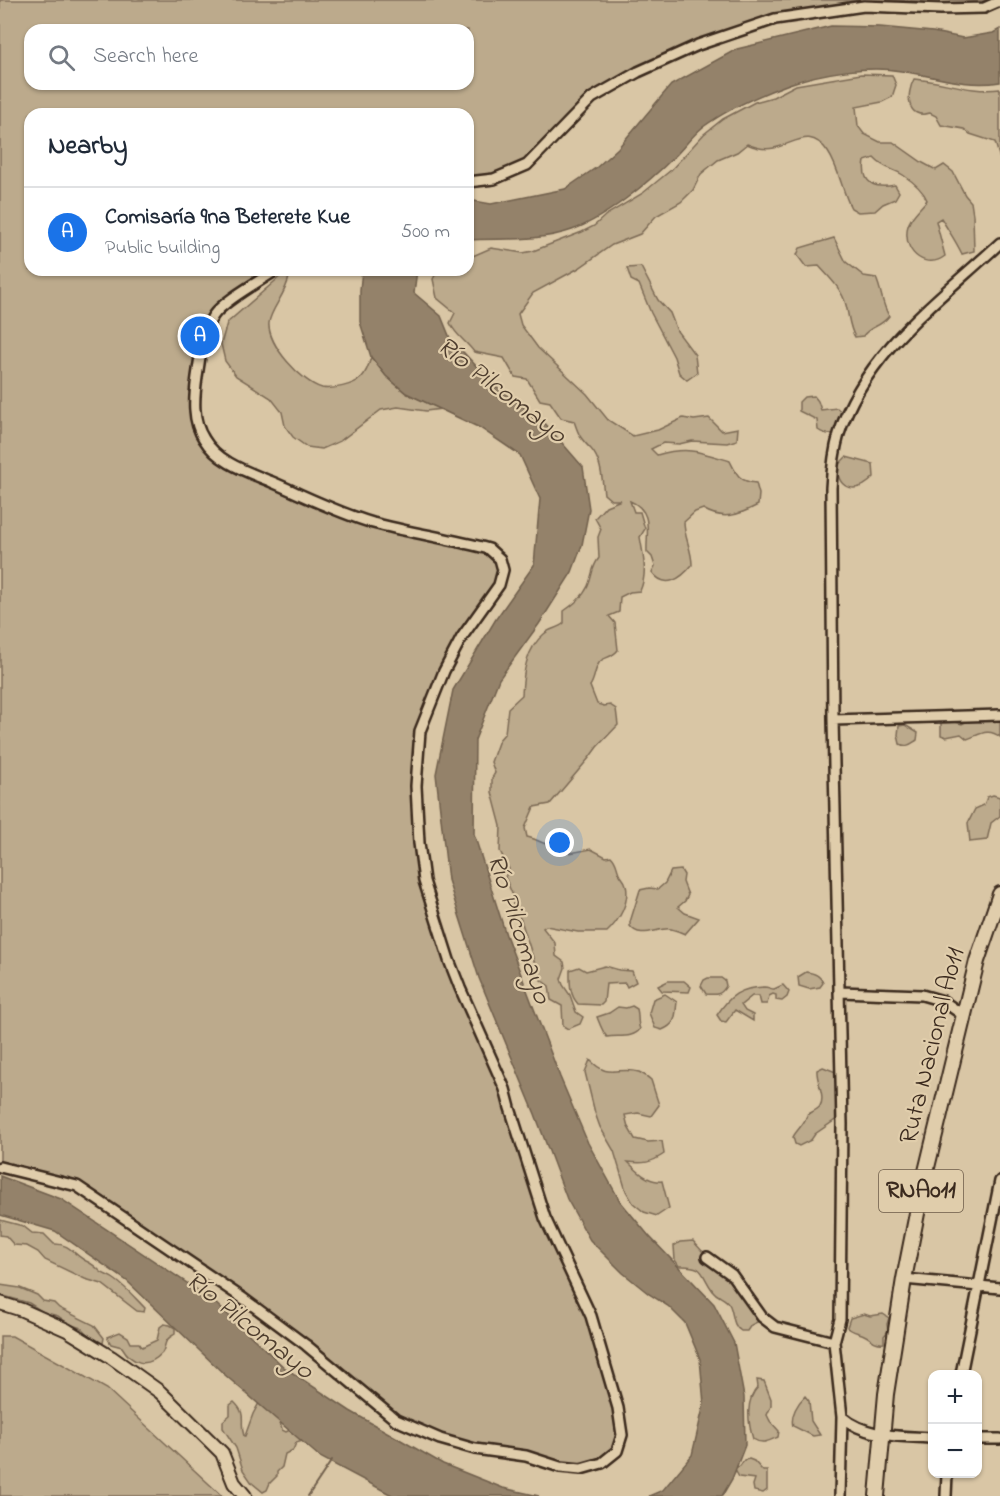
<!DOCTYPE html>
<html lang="en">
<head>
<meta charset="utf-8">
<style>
  :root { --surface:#fff; --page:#f2f2f3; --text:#1f2937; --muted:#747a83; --line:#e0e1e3; --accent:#1a73e8 }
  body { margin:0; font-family:"Indie Flower",sans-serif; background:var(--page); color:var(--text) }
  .controls { position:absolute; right:18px; bottom:18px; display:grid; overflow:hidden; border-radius:12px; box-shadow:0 2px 4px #0004 }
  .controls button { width:54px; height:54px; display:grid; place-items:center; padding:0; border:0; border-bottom:2px solid var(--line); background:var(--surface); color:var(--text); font:30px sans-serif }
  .you { position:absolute; left:560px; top:843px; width:21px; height:21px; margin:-15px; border:4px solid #fff; border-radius:50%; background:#1a73e8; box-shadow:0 0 0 9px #1a73e833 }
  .badge { display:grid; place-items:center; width:39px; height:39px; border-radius:50%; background:var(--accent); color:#fff; font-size:20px; font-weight:700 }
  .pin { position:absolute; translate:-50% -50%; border:3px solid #fff; box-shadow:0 2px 6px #0006 }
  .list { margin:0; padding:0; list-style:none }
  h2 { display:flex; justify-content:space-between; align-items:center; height:78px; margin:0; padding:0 24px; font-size:26px }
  h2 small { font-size:20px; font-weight:400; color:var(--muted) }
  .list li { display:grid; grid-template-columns:39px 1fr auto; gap:18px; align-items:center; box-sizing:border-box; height:90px; padding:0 24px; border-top:2px solid var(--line) }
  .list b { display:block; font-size:22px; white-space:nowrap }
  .list p { margin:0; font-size:20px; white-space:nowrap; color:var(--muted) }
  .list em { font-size:20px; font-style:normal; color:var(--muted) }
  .icon { flex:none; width:33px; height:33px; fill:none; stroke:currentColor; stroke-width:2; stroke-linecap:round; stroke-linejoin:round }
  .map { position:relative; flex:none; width:1000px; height:1496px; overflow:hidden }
  .search { position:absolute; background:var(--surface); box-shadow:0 2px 4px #0004; left:24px; top:24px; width:450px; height:66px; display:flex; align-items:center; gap:15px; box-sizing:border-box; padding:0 21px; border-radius:18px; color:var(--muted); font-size:22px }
  .panel { position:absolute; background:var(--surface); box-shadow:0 2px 4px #0004; left:24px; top:108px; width:450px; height:168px; border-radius:18px }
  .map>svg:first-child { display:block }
</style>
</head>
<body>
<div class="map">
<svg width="1000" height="1496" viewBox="0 0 1000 1496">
  <rect width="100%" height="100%" fill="#d9c6a5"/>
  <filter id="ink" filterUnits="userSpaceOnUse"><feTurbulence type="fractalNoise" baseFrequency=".0167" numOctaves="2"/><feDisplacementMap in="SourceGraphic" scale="12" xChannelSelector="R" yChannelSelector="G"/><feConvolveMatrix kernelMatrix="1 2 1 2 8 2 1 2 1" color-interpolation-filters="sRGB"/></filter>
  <g filter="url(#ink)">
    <path fill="#bcaa8c" stroke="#7c6a55" stroke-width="1.5" fill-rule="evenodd" d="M0,0H1000L996,4L864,6L776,19L698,45L592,98L527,165L468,182V114H30V270H276L214,315L201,355L198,427L220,458L335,509L489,549L503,570L462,637L420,731L419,843L449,960L505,1089L534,1186L591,1316L622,1435L617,1451L581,1469L477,1449L396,1420L306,1345L77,1186L0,1167ZM30,30H468V84H30Z
      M861,74L892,75L896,85L892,97L882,102L856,107L858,126L864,134L880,142H893L923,163L936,170L944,165L953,172L965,195L971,202L973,215L974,251L962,254C956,241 948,230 941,218L936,221L945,256C927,270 905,254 907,232C907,219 920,209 927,200C923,190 912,181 903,175C892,168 884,169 874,158L865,161C861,184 875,189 895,185L899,192L895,199L883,204L875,211L858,212L851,208C842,191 839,168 828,152C810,126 795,144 774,148C765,150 756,148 747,144L737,152L718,160L701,174L693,190L681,202L656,216L640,234L612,245L579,268L533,293L518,314L521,325L538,348L587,394L608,420L633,436L658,430L683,418L694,420L709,418L722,431L738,428L737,440L727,443L692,441L679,444L663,443L651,449L657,455C688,446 701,452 730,461C737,475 739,481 756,483L759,494L758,505C739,515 723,521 703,509L695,512L684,522C684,538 692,549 692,565C681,579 665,590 652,572L655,566L652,557L647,552C646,533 654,511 630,501L634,512H640L645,529L640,537C643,555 648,573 640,591L630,592L620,597L619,612L609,616L615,623L618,650C611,659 602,657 599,663C594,671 595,679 590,686L597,704L604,706L610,705L616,709L618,725L597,747L589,758L550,804L534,807L525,828L527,837C534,838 541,843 547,844C558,845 561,845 570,853L591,849L606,857L611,856C617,862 616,866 619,873C621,877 625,880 626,885C630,902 619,921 607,932H578L546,926L543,928L555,943L556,956L564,962L565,968L561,979L563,985L570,995L576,1012L583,1017L580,1024L568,1029L563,1026L562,1006L551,1000L549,986L541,980L537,970L521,920L513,905V896L505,877L509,869L500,851L501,826L492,792V778L495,773L491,762L499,740L505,733L508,708L522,695C523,673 526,649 544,634C550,628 558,629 564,623V611C574,604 583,597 588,586C593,575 591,568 599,558L598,537L601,529L595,518L606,506L621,500H611L604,494C602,480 602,461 591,449C580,438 579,436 574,421L561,418L550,402L540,400L527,379L515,377L504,358L474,352C466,341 456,336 450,323L455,313L437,298L433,279L438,270H468V258L491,248L523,253L533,251L582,232L594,226L606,215L643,193L671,170L704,134L723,119L755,102L773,97L796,85Z
      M914,79C944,81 970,93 1000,89V159L995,142L970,134L964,129L941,125L936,116L930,113C906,120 906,94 914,79Z
      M834,238L846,262L864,276L876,278C882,291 881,302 889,316C880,328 871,325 863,336L855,337C849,327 849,316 846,305C842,289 829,277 819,266L806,267L797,255L800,248Z
      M641,267L658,300L670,313L677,331L695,355L697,373L687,380L679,373L674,357L651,313L639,284L631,280L627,268Z
      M282,275L289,277C286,294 270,310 269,323C267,344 302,383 322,388C332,390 354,385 361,378C367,372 369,365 371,357L386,376L406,393L441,409L426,411L398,407L381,410L340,441L322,449L307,447L293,437L285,426L282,412L271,398L236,376L225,361L221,344L227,323Z
      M814,396L818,401L821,410L837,408L843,413L841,431C832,435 827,436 818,430L817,420L799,411V402L804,397Z
      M846,457L873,464L874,477C859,493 838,493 837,466Z
      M986,717H995L1000,721V737C988,727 979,735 967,739L961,734L946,737L941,735V722L952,721L962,724L969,720L982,722Z
      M905,725L918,733L917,740C912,743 907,748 900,744L898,735L899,726Z
      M993,795L1000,797V816L991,823L987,840L970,842L968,823L975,809L984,805L987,797Z
      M681,870L684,875L683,882L688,895L685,901L678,907L685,913L699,918L685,934C681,932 676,930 671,929C658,927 640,940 630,926V922L640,890L649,888L658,889L665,883L671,871Z
      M605,966L619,970L632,971L636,982L627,987L625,983L606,984L604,1002L601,1005L578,1004C569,994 570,982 570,970L579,967L586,971Z
      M806,972C814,973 820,975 823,983L820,987L809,989L799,986L798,977Z
      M708,978H721L725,981L726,986C721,995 716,995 706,994L701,986L704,980Z
      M668,981H684L691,987L689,992L662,991L658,986Z
      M783,985L789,992L787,997L782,1001L776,1000V995L773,994L769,996L767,1004H761L759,996H752L741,1005L745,1011L753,1015V1021L735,1010L726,1022L721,1021L717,1015C730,995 740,988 764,987C768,987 771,989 774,989C777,988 780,986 783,985Z
      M665,994L677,1002C675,1016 677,1024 662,1030L655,1028L649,1013L653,999Z
      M632,1006L637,1009C639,1016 637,1022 640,1029C633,1039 618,1035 607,1037C603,1033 599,1022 597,1017L609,1013L618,1007L626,1008Z
      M590,1060C609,1080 617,1066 639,1072C643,1074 648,1077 651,1080L659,1105L651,1116L638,1113L625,1115L628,1127L635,1139L648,1142L662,1141L664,1154C651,1163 643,1164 628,1162C637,1171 649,1183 662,1181L669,1208L657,1216L644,1212L633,1203L626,1191L614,1151L600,1127L595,1113L585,1072Z
      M823,1067L836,1072L839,1078L838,1118L815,1134L811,1140L799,1146L795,1144L793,1137C797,1129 805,1124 807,1115C811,1112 818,1110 820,1106C826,1096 816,1081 817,1070Z
      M0,1220L23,1226L32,1233L44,1234L54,1244C69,1243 74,1255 86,1261C93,1264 96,1267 101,1272C105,1275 110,1276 114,1279C126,1287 135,1298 145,1308L144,1312L137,1311L102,1284L85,1279L45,1260L38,1252L27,1246L14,1245L6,1236L0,1235Z
      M693,1241L702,1251L731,1269L753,1294L760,1306L763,1319L751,1325L747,1331H741C732,1325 734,1316 730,1306C726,1297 718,1298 713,1291C700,1274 706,1265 679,1266L675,1260L674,1246L680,1242Z
      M0,1285L20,1288L37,1295L43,1301L54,1303L59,1308L94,1325L104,1338L103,1343H96L81,1328L69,1324L58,1316L43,1312L29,1303L0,1295Z
      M864,1314L870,1316L883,1314L889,1318L887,1324L888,1331L884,1336V1343C875,1344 873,1340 866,1336C859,1332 853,1333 847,1327L850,1318Z
      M164,1324L170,1325L175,1328V1334C172,1336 169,1337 167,1340C164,1344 165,1349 162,1353C147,1369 132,1364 122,1347L111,1344L107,1337L120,1332L128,1337L131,1343H139L142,1347L157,1340L160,1327Z
      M0,1336H12L107,1389L222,1496H0Z
      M757,1380L764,1381L771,1399V1406L767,1415L770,1421L779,1431L778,1437C769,1441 762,1445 753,1439C748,1423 745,1400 758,1387Z
      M805,1396L809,1401L811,1421L820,1435L813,1436L793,1426C790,1415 798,1403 805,1396Z
      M266,1401L276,1407L282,1430L286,1432L292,1429L306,1440L296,1443L293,1450L285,1454L282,1467L277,1472V1476L270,1483L267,1490L263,1492L252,1483L243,1470L236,1448L223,1428V1421L230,1415V1405L234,1402C248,1415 239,1421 244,1436H245L253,1414L259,1403Z
      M749,1459L754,1461L763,1471H767V1490L763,1493L754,1491L753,1485L755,1479L739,1477L734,1468L740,1466L744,1460Z"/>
    <path fill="#94826a" stroke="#705f4c" stroke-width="1.5" d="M831,26L880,27L933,32L963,38L993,33L1000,29V82C967,88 933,76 901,71C868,65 821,73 789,84C759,95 729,108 703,127C693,135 684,147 675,156C649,182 606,218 572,230C538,242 503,238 468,240V200L491,204L565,189L597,167L618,148L671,85L737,49Z
      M362,270H417L414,293L441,316L450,338L494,385L543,421L583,467L589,509L582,545L572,572L539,624L499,679L475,740L474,834L506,935L560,1077L588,1143L620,1201L649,1236L714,1304L734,1343L744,1397L745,1445L732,1479L722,1496H649L663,1490L692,1455L704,1404L700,1359L685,1323L668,1306L649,1294L623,1273L590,1240L567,1199L535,1114L479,978L448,880L436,774L453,690L496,619L534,565L540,499L520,455L480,428L406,393L386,376L371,357L360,322V290Z
      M0,1176L61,1199L211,1299L285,1368L350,1411L443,1464L503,1488L539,1496H394L388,1493L320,1457L225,1375L127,1281L55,1231L0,1215Z"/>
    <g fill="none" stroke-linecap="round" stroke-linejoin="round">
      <path stroke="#705f4c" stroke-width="2" d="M308,1496L332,1460"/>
      <defs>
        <path id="street" d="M468,182L494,179L527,165L592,98L638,72L698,45L775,19L864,6L941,9L984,8L1000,1
          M833,720L1000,715
          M840,992L922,995L943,1001L963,1015
          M0,1167L77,1186L244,1299L306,1345L396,1420L440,1439L475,1449L526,1456L560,1467L581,1469L602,1463L617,1451L622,1435L618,1408L591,1316L545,1218L510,1108L505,1089L460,988L449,960L424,881L419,843L416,786L420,731L444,671L462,637L499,585L503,570L500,559L489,549C451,539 412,533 373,523C338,513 305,496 272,482C248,472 218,463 204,439C192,421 194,398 197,377C200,358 202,333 213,316C223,301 260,281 276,270
          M707,1257L732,1275L762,1317L775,1327L834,1342
          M904,1279L1000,1288
          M961,1374L1000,1181
          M842,1417C866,1438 902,1436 932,1438
          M978,1439H1000
          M840,1496L842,1417L834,1342L840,1319L842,1124L833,720L831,488C832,469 834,451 839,434C865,352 940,299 1000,243
          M946,1496L947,1474"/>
        <path id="secondary" d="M0,1303L22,1310L67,1330L111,1357L160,1392L222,1453L234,1483L245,1496"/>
        <path id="primary" d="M877,1496L886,1394L904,1279L922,1188L977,961L1000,894"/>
      </defs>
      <use href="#street" stroke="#3b2a1e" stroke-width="14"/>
      <use href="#secondary" stroke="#3b2a1e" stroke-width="16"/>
      <use href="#primary" stroke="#3b2a1e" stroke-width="18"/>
      <use href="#street" stroke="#e0cdab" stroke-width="9"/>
      <use href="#secondary" stroke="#e0cdab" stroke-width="12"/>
      <use href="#primary" stroke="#e0cdab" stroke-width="14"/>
    </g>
  </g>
  <g text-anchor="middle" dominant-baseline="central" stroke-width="4.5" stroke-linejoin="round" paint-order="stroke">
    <rect fill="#e0cdab" stroke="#6c5b48" stroke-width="1.5" x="879" y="1170" width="84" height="42" rx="4.5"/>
    <g font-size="24" font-weight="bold" fill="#3b2a1e">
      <text x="921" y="1191">RNA011</text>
    </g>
    <g font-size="26" fill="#3b2a1e" stroke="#e0cdab">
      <text transform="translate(933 1046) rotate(-76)">Ruta Nacional A011</text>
    </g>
    <g font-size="27" font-style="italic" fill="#4d3c2d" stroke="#e0cdab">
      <text transform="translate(501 391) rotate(38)">Río Pilcomayo</text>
      <text transform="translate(518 929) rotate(72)">Río Pilcomayo</text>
      <text transform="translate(249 1326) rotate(39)">Río Pilcomayo</text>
    </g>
  </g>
</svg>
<div class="controls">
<button>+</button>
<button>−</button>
</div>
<div class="you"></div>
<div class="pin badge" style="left:200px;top:336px">A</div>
<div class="search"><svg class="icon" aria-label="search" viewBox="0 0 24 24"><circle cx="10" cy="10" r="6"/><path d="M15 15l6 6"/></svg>Search here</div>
<section class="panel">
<h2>Nearby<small></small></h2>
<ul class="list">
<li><span class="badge">A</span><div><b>Comisaría 9na Beterete Kue</b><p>Public building</p></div><em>500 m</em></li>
</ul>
</section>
</div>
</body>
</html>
